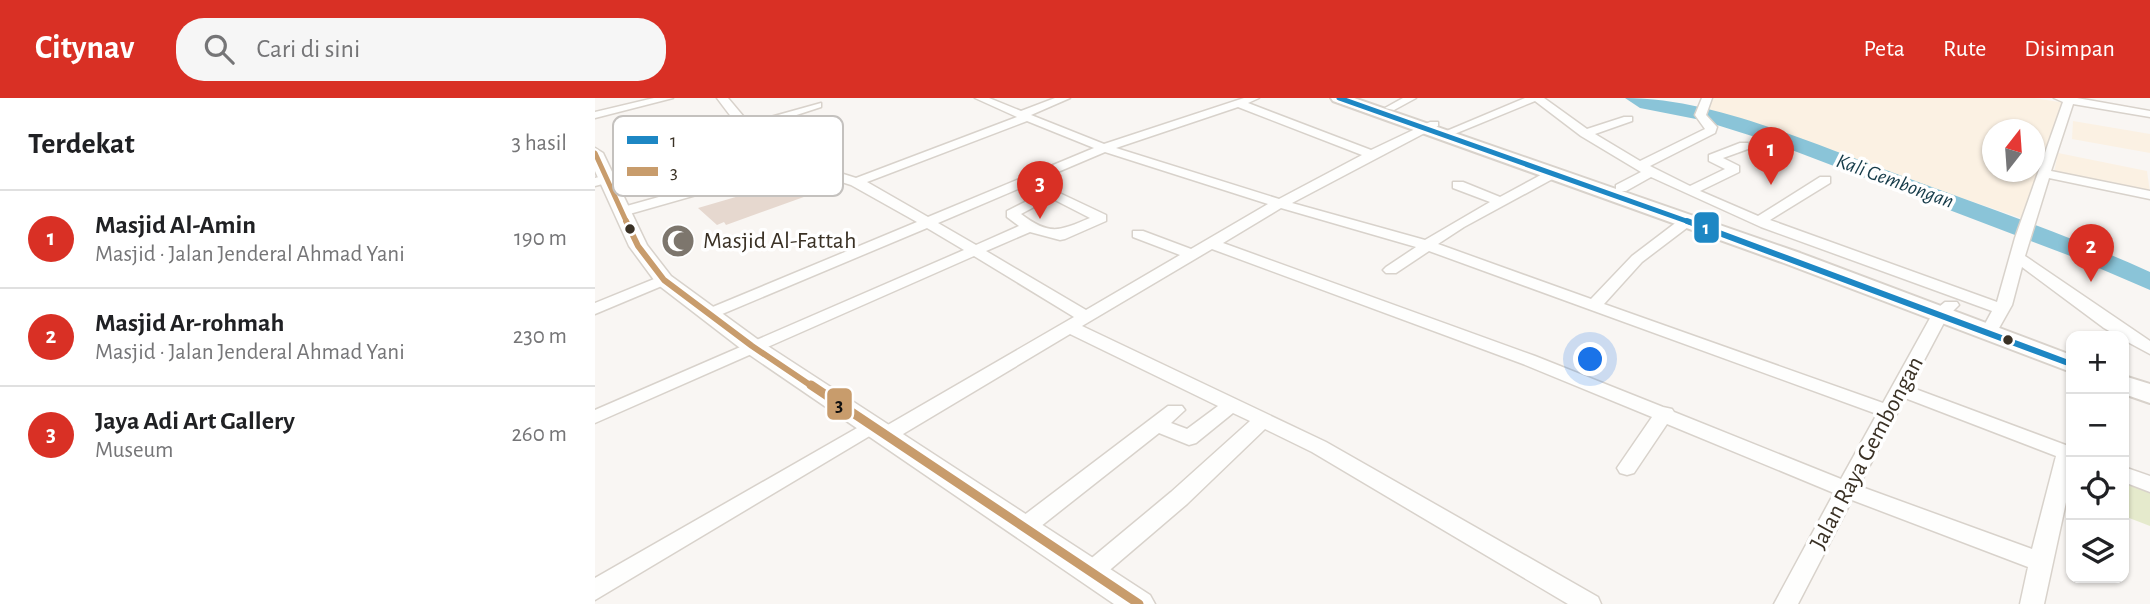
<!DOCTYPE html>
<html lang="id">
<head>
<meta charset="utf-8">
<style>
  :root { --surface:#fff; --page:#f6f6f6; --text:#202124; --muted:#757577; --line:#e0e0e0; --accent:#d93025 }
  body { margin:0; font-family:"Alegreya Sans",sans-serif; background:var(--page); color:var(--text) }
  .controls { position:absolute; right:21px; bottom:21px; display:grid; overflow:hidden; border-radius:14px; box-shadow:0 2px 5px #0004 }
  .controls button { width:63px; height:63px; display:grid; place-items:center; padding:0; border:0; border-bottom:2px solid var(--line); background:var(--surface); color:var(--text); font:35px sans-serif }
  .compass { position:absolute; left:1387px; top:21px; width:63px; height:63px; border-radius:50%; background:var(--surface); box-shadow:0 2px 5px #0004; rotate:17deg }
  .you { position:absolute; left:996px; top:262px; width:24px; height:24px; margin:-18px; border:5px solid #fff; border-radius:50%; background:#1a73e8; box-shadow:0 0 0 10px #1a73e833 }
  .badge { display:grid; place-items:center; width:46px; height:46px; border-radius:50%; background:var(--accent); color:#fff; font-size:23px; font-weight:700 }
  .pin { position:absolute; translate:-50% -58px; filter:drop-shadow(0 2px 4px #0008) }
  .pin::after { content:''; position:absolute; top:37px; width:24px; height:21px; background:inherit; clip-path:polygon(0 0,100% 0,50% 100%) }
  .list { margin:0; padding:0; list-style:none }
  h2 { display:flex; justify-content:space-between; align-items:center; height:91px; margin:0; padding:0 28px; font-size:30px }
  h2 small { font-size:23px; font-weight:400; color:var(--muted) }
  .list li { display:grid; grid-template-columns:46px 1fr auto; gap:21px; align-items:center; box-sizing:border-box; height:98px; padding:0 28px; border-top:2px solid var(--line) }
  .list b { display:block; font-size:26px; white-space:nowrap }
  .list p { margin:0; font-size:23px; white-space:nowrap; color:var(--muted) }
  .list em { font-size:23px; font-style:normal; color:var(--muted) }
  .icon { flex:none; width:38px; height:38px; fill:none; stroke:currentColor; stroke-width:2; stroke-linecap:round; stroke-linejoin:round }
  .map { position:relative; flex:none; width:1555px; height:506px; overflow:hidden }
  header { display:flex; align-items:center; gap:42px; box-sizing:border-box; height:98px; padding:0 35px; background:var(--accent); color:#fff }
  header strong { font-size:33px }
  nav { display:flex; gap:38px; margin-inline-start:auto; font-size:24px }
  .search { width:490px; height:63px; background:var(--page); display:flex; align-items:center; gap:18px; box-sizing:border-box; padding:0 24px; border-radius:28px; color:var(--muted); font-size:26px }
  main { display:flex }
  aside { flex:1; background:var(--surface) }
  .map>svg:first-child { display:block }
</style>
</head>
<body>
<header>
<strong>Citynav</strong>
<div class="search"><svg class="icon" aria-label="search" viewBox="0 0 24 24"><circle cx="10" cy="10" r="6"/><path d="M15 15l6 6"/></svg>Cari di sini</div>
<nav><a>Peta</a><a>Rute</a><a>Disimpan</a></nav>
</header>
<main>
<aside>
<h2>Terdekat<small>3 hasil</small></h2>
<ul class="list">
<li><span class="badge">1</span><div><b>Masjid Al-Amin</b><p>Masjid · Jalan Jenderal Ahmad Yani</p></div><em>190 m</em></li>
<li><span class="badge">2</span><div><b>Masjid Ar-rohmah</b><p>Masjid · Jalan Jenderal Ahmad Yani</p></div><em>230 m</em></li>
<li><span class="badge">3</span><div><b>Jaya Adi Art Gallery</b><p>Museum</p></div><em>260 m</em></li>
</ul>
</aside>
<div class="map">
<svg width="1555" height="506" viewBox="0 0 1555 506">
  <rect width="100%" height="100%" fill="#f9f6f3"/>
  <path fill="#fbf1e3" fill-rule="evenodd" d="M1118,0H1440L1470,5L1426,120L1103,11ZM1398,32H1440V74H1398Z
    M1478,23L1555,36V55L1477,41Z
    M1463,55L1552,73L1555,94L1459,74Z"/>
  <path fill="#e5eacc" d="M1529,378L1555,388V428L1529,418Z"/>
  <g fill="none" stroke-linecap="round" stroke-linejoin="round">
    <path fill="#8ac4d8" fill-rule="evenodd" d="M1030,0C1116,0 1210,43 1291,72C1379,105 1469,135 1555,174V192L1478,159L1176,44L1106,22L1045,10Z"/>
  </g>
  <path fill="#e6d8cf" d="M216,77L245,86L131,127L129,124L122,127L103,110Z"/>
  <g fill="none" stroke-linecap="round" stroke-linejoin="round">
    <defs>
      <path id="minor" d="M59,0H78L0,20V14Z
        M122,0H133L154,25L226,5V9L159,31L178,49L204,62L261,80L422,19L380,0H394L426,13L460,0H475L436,17L509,46L649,0H664L653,5L776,52L835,24H843V28L697,105L830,142L895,104L858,90V84H868L905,99L955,72H963V78L869,129L843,146L996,201L1037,158L1087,120H1097V126L1047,164L1009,206L1288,305L1339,213L1350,204H1362L1364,207L1352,219L1315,289L1476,349V381L1449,506H1425L1433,469L1257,402L1203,506H1179L1239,395L1072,326L1039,375L1032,377L1025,375L1022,370L1057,319L928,266L617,151L487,228L731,344L1003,499L1006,506H973L717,354L670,331L592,406L503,482L495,484L487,482L483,475L487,468L576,394L655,323L638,315L601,345L594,347L564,335L436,436L428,438L420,436L417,430L420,424L573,308H587L590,312L576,325L592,331L623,308L475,236L298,342H284L281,337L284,332L479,219L379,158L0,325V312L369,152L332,130L120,219H108L106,216L108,213L322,124L256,87L200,69L31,117H21V111L189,64C158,49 142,27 122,0ZM643,9L767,57L684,101L521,50ZM432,23L499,50L333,119L272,84ZM510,54L673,106L596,151L548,133H538V139L585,157L491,212L391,153L435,134L465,142L470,141L511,123V117L456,91L412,113V119L424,128L381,147L343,125ZM456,100L495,120C464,133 455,138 426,116ZM686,110L821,149L791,169L788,172L791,175H801L834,153L1282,316L1246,381L1079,314L1077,311L1068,309L940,258L628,145ZM1310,300L1461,358L1437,451L1264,388Z
        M808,0H821L799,12L790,10Z
        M930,0H949L992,31L1029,19H1037V23L1000,36L1045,63L1110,31L1100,17L1107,0H1117L1111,17L1122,29L1120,35L1055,68L1095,88L1130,71L1114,63V57L1145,45H1153V51L1128,60L1144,68V74L1105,93L1163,118L1225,79H1235V85L1175,122L1402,204L1420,140L1468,4L1459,0H1482L1555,13V19L1478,6L1456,73L1555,93V101L1454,80L1430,158L1555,243V256L1529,242V238H1523L1509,230L1427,169L1417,207L1399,239L1393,240L1385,235L1397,213L1166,129L1056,79L1031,93H1021V87L1046,74L986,38L940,3L852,39L842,37Z
        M11,77L17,81L15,84L0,88V80Z
        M69,177L77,182L74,185L0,216V205Z
        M276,322L283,323L286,328L283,333L0,502V480Z
        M1529,369L1555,378V394L1529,384Z"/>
      <path id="major" d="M0,50L8,55L52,147L76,178L165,243L555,497L560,506H519L149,253L62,186L34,148L0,73Z"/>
      <path id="highway" d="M736,0H759L1205,155L1476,257V274L1189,165L738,3Z
        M1529,278L1555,286V305L1529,296Z"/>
    </defs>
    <use href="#minor" stroke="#d8d2cb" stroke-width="3"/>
    <use href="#major" stroke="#d8d2cb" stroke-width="3"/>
    <use href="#highway" stroke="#d8d2cb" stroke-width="4"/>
    <use href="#minor" fill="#fefefd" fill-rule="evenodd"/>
    <use href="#major" fill="#fefefd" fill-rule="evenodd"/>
    <use href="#highway" fill="#fefefd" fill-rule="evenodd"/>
    <defs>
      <path id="bus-1-far1" d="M744,0L1097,125"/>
      <path id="bus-1" d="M1092,123L1476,266"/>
      <path id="bus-2-far2" d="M0,55L32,125"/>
      <path id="bus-2-far1" d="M31,123L43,148L69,182L157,248L218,289"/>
      <path id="bus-2" d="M216,287L544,506"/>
    </defs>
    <use href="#bus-1-far1" stroke="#fff" stroke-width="9"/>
    <use href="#bus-1" stroke="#fff" stroke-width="10"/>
    <use href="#bus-2-far2" stroke="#fff" stroke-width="9"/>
    <use href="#bus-2-far1" stroke="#fff" stroke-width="10"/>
    <use href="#bus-2" stroke="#fff" stroke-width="14"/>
    <use href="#bus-1-far1" stroke="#1d87c4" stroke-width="5"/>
    <use href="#bus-1" stroke="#1d87c4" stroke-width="6"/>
    <use href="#bus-2-far2" stroke="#c89c6c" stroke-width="5"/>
    <use href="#bus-2-far1" stroke="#c89c6c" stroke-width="6"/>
    <use href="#bus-2" stroke="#c89c6c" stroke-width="9"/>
  </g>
  <defs>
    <symbol id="mosque-disc" viewBox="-11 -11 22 22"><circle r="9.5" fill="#7d766d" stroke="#fff"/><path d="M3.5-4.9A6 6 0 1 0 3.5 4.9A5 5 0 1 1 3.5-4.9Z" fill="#fff"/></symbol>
  </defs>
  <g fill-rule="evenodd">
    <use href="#mosque-disc" x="64" y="124" width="38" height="38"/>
  </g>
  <g fill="#3a3125" stroke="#fff" stroke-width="2.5">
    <circle cx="35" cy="131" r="6"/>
    <circle cx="1413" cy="242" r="6"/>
  </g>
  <g text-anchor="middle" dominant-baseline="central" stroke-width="7" stroke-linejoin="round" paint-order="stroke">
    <g font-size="21" font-style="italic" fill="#143a48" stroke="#fff">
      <text transform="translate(1300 83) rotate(20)">Kali Gembongan</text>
    </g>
    <g font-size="24" fill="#3a3125" stroke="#fff" text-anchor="start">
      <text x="108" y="143">Masjid Al-Fattah</text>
    </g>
    <g font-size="24" fill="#3a3125" stroke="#fff">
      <text transform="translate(1272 355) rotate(-62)">Jalan Raya Gembongan</text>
    </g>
  </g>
  <rect x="18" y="18" width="230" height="80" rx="10" fill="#fff" stroke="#c4c1be" stroke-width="2"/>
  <rect x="32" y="38" width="31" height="8" fill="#1d87c4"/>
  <rect x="32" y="69" width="31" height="9" fill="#c89c6c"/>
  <g font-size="19" fill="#3a3125">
    <text x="75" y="49">1</text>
    <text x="75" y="80">3</text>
  </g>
  <g stroke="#fff" stroke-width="2.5">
    <rect x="1098" y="113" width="27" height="33" rx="7" fill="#1d87c4"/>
    <rect x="231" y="289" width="27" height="34" rx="7" fill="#c89c6c"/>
  </g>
  <g font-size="19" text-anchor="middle" font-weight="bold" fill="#fff">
    <text x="1111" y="136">1</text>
  </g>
  <g font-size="19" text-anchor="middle" font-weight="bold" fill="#111">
    <text x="244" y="313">3</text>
  </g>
</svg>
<div class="controls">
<button>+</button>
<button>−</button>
<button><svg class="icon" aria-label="locate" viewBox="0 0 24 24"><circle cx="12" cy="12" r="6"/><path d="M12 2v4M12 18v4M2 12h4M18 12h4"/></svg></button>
<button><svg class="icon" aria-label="layers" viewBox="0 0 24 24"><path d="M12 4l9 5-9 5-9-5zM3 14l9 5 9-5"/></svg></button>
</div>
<svg class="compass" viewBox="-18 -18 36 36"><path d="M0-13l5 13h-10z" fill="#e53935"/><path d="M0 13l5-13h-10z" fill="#757577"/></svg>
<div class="you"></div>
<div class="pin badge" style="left:1176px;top:87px">1</div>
<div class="pin badge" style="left:1496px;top:184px">2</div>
<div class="pin badge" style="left:445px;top:121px">3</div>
</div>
</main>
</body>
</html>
